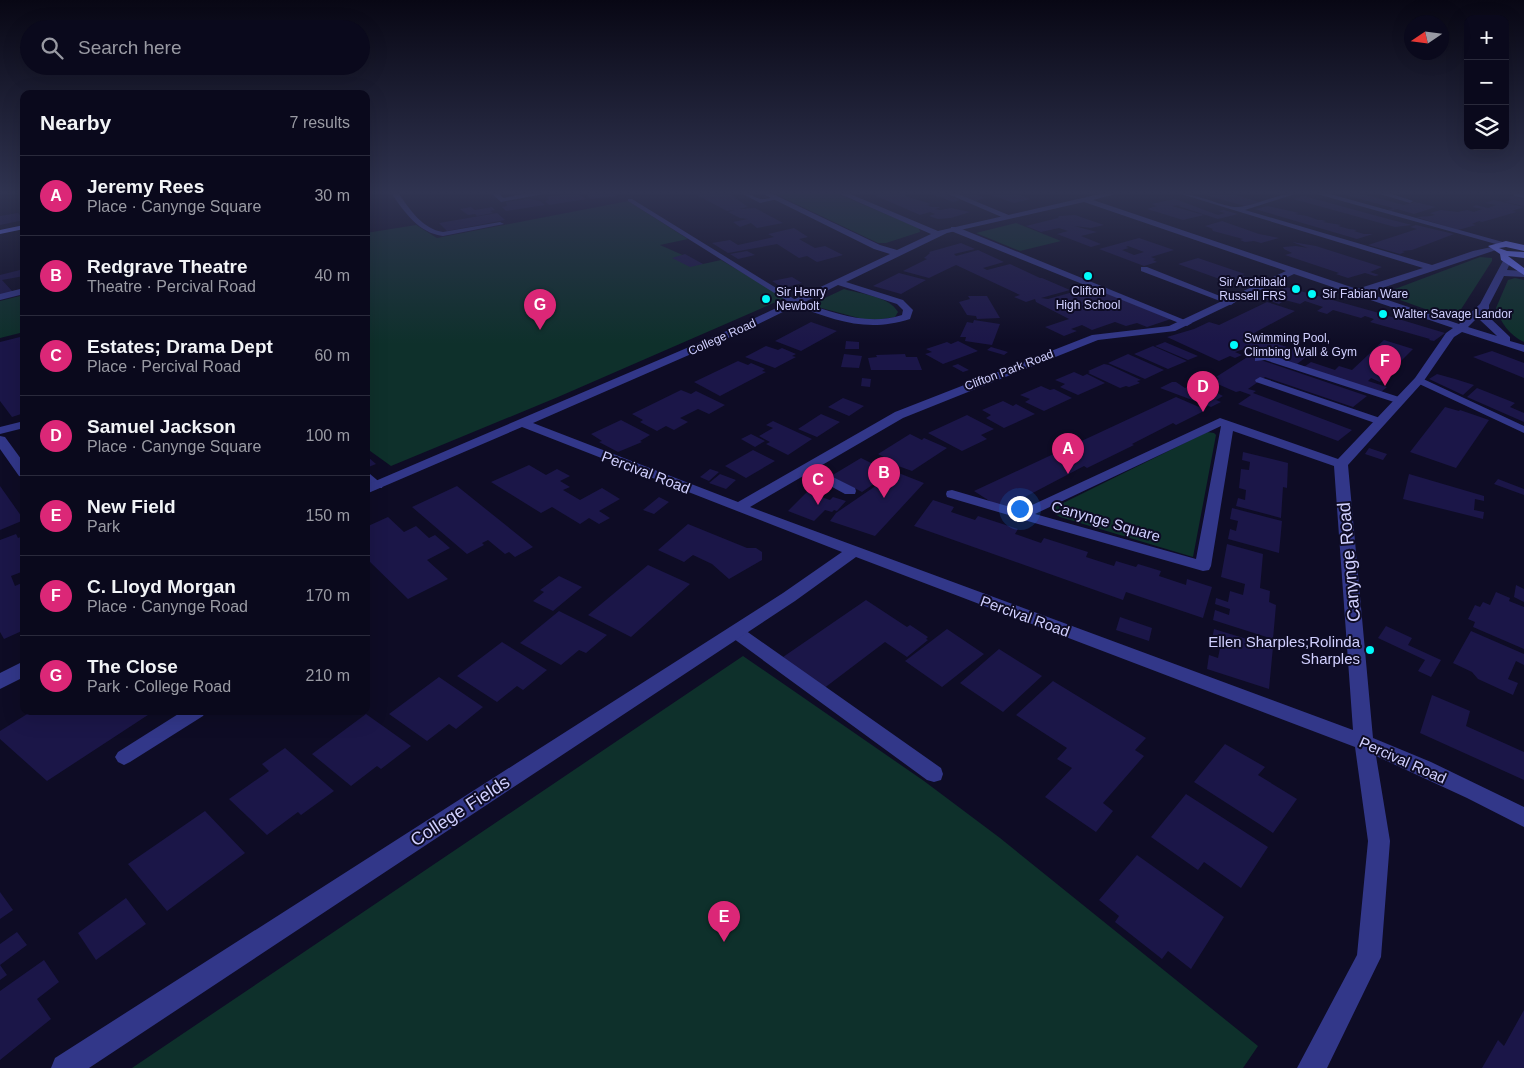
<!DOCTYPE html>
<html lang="en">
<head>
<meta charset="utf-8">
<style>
  :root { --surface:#0a091c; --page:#181729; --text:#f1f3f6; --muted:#999aa3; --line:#2a2a3b; --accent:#db2777 }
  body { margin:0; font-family:Arial,sans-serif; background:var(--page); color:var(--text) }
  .controls { position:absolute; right:15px; top:15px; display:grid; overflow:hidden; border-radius:10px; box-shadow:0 5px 20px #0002 }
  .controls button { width:45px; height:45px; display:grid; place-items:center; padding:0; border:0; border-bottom:1px solid var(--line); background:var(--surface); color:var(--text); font:25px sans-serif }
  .compass { position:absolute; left:1404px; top:15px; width:45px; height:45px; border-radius:50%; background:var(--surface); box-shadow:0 5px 20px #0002; rotate:257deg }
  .you { position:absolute; left:1019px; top:508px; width:18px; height:18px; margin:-12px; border:4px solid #fff; border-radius:50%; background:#1a73e8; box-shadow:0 0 0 8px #1a73e833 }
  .badge { display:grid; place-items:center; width:32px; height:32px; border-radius:50%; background:var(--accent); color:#fff; font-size:16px; font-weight:700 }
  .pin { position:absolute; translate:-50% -41px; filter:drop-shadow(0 1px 2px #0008) }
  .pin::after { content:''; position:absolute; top:26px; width:18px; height:15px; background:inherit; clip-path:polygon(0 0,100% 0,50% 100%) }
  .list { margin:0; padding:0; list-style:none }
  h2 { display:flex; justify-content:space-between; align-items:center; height:65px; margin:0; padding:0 20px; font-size:21px }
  h2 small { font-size:16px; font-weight:400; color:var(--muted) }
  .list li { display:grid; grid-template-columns:32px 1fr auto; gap:15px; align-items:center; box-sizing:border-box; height:80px; padding:0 20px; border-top:1px solid var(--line) }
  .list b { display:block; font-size:19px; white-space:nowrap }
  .list p { margin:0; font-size:16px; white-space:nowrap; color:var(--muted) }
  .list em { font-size:16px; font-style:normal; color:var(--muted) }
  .icon { flex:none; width:28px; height:28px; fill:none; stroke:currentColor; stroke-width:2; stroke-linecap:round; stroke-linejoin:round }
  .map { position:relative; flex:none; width:1524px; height:1068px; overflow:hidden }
  .search { position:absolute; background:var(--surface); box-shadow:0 5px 20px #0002; left:20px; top:20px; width:350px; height:55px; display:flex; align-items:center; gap:12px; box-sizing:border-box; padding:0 18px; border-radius:28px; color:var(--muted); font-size:19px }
  .panel { position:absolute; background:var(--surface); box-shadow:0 5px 20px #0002; left:20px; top:90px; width:350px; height:625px; border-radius:10px }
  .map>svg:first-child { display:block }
</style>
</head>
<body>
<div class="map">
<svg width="1524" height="1068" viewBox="0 0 1524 1068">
  <rect width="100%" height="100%" fill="#0e0c25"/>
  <path fill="#0e302b" d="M775,194H838L919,228L920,232L886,243H878Z
    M628,201L688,239L660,245L703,264L721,260L785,298L558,397L391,466L366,448V233L416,225L437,238Z
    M1016,223L1061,241L1020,251L976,233Z
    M1480,257L1492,258V261L1458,314H1439L1386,295L1387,292Z
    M1515,278L1524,280V342C1509,335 1501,323 1496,308L1508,280Z
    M844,289C860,294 889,296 898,312L895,317L870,321L810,305Z
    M24,295V332L0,338V301Z
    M1207,432L1214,433L1216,435L1193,557L1060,517L1055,514L1054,509L1057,506Z
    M743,656L924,781L1000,838L1258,1046L1243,1068H132Z"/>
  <path fill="#1b1648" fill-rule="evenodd" d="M577,194L587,199L549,205L545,201L549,200L547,197L551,196Z
    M586,194H614L617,196L591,199Z
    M695,194H730L748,207L739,209H740L755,208L783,223L757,228L751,223L740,227L733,222L748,219L740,218L728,212L735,210L727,211Z
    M872,194H908L905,196L931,204L927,205L932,207H941L935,209L940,210L951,208L970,212L951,218L938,219L929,216L935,214L930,212L920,215Z
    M931,194H946L960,200L953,202Z
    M968,194L977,195L985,198L975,201L959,195Z
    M1016,194L1031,199L1014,203L991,195Z
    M1233,194L1259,202L1245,206L1205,195Z
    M1342,194H1362L1404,205L1415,202L1436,207L1414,214L1397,209L1391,211L1388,210L1393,208Z
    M1304,196L1392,220L1412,225L1395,227L1293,199Z
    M1513,196L1524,199V206L1505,202L1512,199L1507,198Z
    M529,199L540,201L545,205L506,211L502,207L507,206L506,202Z
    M1175,199L1218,215L1225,213L1218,211L1224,210L1238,214L1218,219L1178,206L1180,205L1172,206L1204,215L1183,220L1147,209L1157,206L1151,204Z
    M1494,200L1524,207L1512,211L1517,212L1513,213L1482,222L1479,221L1472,224L1476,225L1458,230L1416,217L1431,216L1435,215L1430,213L1441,210L1458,212L1467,210L1474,212L1482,209L1472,207L1476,205L1488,208L1496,205L1485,203Z
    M1268,206L1299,213L1295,214L1307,216L1318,220H1322L1326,221L1323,222L1341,225L1338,226L1349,229L1357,230L1354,231L1364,234H1373L1357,239L1255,209Z
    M471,207L475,210L492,207L495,210L490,211L493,213L477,216L475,214L468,215L460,209Z
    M18,213L20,215H24V220L0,225V216Z
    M497,213L505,220L447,231L439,223Z
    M1075,215L1104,225L1091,228L1074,226L1097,232L1081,236L1101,244L1091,247L1057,234L1068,231L1059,228L1041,232L1026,226L1058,218L1059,216Z
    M1222,221L1259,234L1279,238L1261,243L1254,241L1245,242L1240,240L1243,239L1213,231L1212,229H1213L1205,226Z
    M1416,225L1454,234L1412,250L1402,251L1405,252L1400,254L1368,245L1417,229L1410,227Z
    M794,228L808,237L799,239L815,248L825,246L843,255L817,262L807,256L799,258L777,244L728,253L712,243L730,240L738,245L774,237L768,234Z
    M1139,238L1174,250L1151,257L1156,259L1153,260L1157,262L1144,266L1099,249ZM1128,246L1144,252L1134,255L1122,250L1129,248L1126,247Z
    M1292,242L1316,246L1382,267L1370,272L1379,275L1375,276L1365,273L1348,278L1336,274L1339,273L1285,255L1292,253L1284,249L1283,247L1296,246L1308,248Z
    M961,243L975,249L954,254L956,256L978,250L1004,262L983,268L987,270L1010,264L1040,278H1042L1070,290L1041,298L1048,299L1091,287L1171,319L1147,327L1137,323L1126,326L1115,322L1092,330L1082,325L1071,329L1077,331L1064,336L1045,327L1069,319L1036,302L1035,299L1026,302L1014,297L1020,295L956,265L929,278L903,271L927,259L924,258L930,253L929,252Z
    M747,251L755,255L738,259L730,254Z
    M685,254L703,264L690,267L672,258Z
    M1198,258L1245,274L1240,275L1246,277L1234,281L1229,279L1225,281L1178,264Z
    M24,269V276L2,280L13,292L0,296V275Z
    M899,273L926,280L901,294L873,286Z
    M792,277L802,283L783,288L772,281Z
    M1286,287L1372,311L1445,333L1434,341L1429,340L1430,339L1370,322L1374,319L1365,316L1361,318L1333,310L1327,314L1317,311L1323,307L1305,301L1300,304L1285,300L1279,304L1264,299Z
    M968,296H987L1000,318L977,319L976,316L967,315L959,302L970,299Z
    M1267,302L1295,311L1254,333L1278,340L1274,343L1310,354L1297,364L1247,348L1235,352L1242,355L1235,358L1230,356L1219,361L1167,337L1194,329L1209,322L1219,325Z
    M974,320L1000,324L992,345L965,341L966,337H960L967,322L973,323Z
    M811,322L837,331L801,351L775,341Z
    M24,336V413L12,417L0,401V342Z
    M1384,340L1413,349L1380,382L1371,378L1368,381L1387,387L1381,392L1304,367L1311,362L1335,370L1339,366L1352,370Z
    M846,341L859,342V349H845Z
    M958,341L978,351L943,364L925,354L932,352L926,349L947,342L951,344Z
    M1165,342L1198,356L1188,360L1155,346Z
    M766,346L778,350L782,348L796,354L792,356L796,357L775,368L745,357Z
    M1153,346L1187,361L1168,369L1134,354Z
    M991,347L1008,352L1004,355L987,350Z
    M1492,351L1524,363V378L1473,357Z
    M844,354L862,356L859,368L841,367Z
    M905,354L906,357H917L922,370H871L868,358L877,357L876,355Z
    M1128,354L1164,370L1145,379L1108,363Z
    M1249,356L1367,396L1353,407L1265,377L1248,389L1256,391L1253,393L1352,430L1338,441L1238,404L1251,395L1240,391L1236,392L1213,382L1219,378L1216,377Z
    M738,361L748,365L751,363L765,369L762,371L766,372L720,396L694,382Z
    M958,364L969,370L963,372L952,366Z
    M1104,364L1109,365L1141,380L1137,381L1140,383L1129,387L1126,386L1120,388L1088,373L1090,372L1088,371Z
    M1074,372L1083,376L1087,374L1105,383L1078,395L1060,387L1065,384L1055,380Z
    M1437,374L1455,379L1474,385L1463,395L1429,379Z
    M862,378L871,379L870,387L861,386Z
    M1172,382H1176L1185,388L1194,384L1201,385L1223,396L1216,400L1221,402L1211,407L1160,388Z
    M1041,386L1050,390L1054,389L1072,398L1044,411L1025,402L1030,399L1020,395Z
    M1477,388L1515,403L1510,407L1524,413V422L1467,397Z
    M681,390L691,394L696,391L725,405L709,414L698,409L680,418L688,422L674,430L666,426L657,431L640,422L643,420L632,414Z
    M1176,397L1206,410L1176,425L1173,423L1132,444L1134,445L1087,468L1084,466L1002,509L974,491Z
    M843,398L864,406L849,416L828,407Z
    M1003,401L1013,406L1016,404L1035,414L1004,428L986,418L991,415L982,410Z
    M1445,407L1459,411L1460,410L1489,420L1456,468L1410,452Z
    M821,414L840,422L817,437L798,429Z
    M967,415L994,429L981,435L987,439L962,451L928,433Z
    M621,420L650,435L640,441L642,442L618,452L599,442L602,441L591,434Z
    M773,421L812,439L788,455L766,444L770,442L759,436L773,428L766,425Z
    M751,434L765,441L755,447L741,439Z
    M910,434L922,440L924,438L947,448L912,471L887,462L890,460L878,454Z
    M1369,448L1387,454L1383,460L1365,454Z
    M753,450L775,461L746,478L725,466Z
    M1243,452L1288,463L1287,488L1283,487L1281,518L1236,506L1238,498L1245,500L1246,490L1239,488L1241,469L1249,470L1250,462L1242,460Z
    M366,457H368L376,464L366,468Z
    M861,458L879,467L871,472L880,476L872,482L875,483L862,492L831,476Z
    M529,465L546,475L557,469L570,476L560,481L570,487L563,490L580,500L602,488L620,499L599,511L610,518L599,524L589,518L580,524L552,507L541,513L491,482Z
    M710,469L719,472L709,481L700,477Z
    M896,472L924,483L875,536L830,521L836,513Z
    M720,474L736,480L726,489L709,483Z
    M1409,474L1484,496V501L1475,499L1474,510L1484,512L1483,519L1403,499Z
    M1498,479L1524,489V495L1494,484Z
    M0,486L24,520L0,530Z
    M457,486L533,547L515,557L509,552L505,554L488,540L482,543L484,545L467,554L412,507Z
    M807,492L830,500L833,497L846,501L837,511L834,510L832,512L825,510L814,521L788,511Z
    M659,497L669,502L654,514L643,510Z
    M933,500L954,507L951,512L975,520L978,516L1018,529L1015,534L1041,543L1044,538L1088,552L1086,557L1114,566L1116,561L1136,567L1138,564L1161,571L1159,576L1186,585L1187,579L1212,587L1203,618L1126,592L1123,600L914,526Z
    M1232,508L1282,521L1279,553L1228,539L1230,529L1236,531L1238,521L1230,519Z
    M388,517L404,532L416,526L429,538L435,535L450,548L427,560L448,579L408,599L366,558V527Z
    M688,524L747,548H756L762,552V560L729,579L712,564L693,555L684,562L658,550Z
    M16,534L18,538L23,536L24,538V571L11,576L15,586L24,582V630L4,639L0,632V540Z
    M1227,544L1263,554L1260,588L1270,591L1269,602L1276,605L1273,639L1213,620L1215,610L1229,615L1230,609L1215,604L1216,598L1228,602L1230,591L1243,595L1245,584L1221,577Z
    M648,565L690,584L631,637L588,615Z
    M559,576L582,587L553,611L533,601L544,592L540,590Z
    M1516,585L1524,589V602L1514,597Z
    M1496,592L1510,598L1509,601L1524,607V649L1473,627L1475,622L1468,619L1475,605L1480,607L1483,602L1490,605Z
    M866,600L907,627L910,625L928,637L926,639L928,640L907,657L885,642L823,689L783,657Z
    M559,611L607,635L586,653L579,650L561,665L520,643Z
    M1120,617L1152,628L1149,641L1116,630Z
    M1386,626L1412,638L1408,645L1441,660L1431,677L1418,671L1425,660L1378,638Z
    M947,629L984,654L942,687L905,661Z
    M1214,629L1273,647L1269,689L1207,669L1209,655L1218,658L1221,643L1212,640Z
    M1471,631L1524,654V665L1516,661L1508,679L1518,683L1513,695L1478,679L1472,672L1453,663Z
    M502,642L547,670L523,690L517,686L497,702L457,676Z
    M999,649L1042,676L1003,712L960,683Z
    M439,677L483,707L456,729L449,724L427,741L389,714Z
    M1053,681L1146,738L1135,750L1144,756L1103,803L1113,811L1096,832L1045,797L1072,768L1057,759L1067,748L1016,715Z
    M1432,695L1470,711L1466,726L1524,752V780L1420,733Z
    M32,711H154L47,781L0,739V731Z
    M366,714L411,746L381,769L377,766L351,786L312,754Z
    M1225,744L1265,767L1258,775L1297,799L1273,833L1194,782Z
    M285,748L334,791L301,815L298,812L267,835L229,799L269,771L262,764Z
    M1186,794L1268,847L1241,888L1204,862L1198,870L1151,837Z
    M205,811L245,853L167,911L128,864Z
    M1137,855L1224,917L1191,969L1168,951L1162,959L1115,922L1119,916L1099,900Z
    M0,892L13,910L0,919Z
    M126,898L146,924L96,960L78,933Z
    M17,932L27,945L0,965L7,975L0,980V944Z
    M44,960L59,982L37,999L51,1019L0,1060V991Z
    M1524,1010V1068H1482L1498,1040L1504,1046Z"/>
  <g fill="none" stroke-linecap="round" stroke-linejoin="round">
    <path fill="#323789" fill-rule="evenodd" d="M392,194H399C410,210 423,229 443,232L500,222L504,224L443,236C419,233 405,213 392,194Z
      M743,194C752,194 753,197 761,199C767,200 772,196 778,199L760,203Z
      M948,194H958L1011,216L1004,218Z
      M1380,194H1392L1413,201L1410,203Z
      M628,199H632L799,302L795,305L792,304L628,201Z
      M951,227H957L1192,323L1187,326L1184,325L951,231Z
      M1141,267H1147L1235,302L1231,305L1228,304L1141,271Z
      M24,288V294L0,300V294Z
      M1264,353L1402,398L1403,400L1398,403L1394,402L1265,360L1255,361V357Z
      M1260,377L1383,419L1385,421L1379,424L1375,423L1256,382L1255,380Z
      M1419,377L1524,426V433L1415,382L1414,380Z
      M24,421V428L0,434V427Z
      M807,464L855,488L856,491L855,494H845L803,471L801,468Z
      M366,473L370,474L383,485L382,488H372L366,483Z
      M952,490L1027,512L1029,515L1022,519L947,497L946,494L947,491Z
      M736,626L742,628L941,768L943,774L941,780L934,782L927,780L730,636L728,632L730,628Z
      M183,711H206L203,716L130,762L124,765L118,762L115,757L118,752Z"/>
    <path fill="#323789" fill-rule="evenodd" d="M492,194H500L503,198L523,194H543L501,202Z
      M763,194H773L880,245L897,250L931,234L840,194H850L938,231L1100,194H1115L1093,200L1357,289L1423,268L1181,194C1199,194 1225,208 1238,207C1258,205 1275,194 1295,194L1245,210L1432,265L1473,251L1496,246V250L1367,293L1459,324L1480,304L1504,259H1510L1511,261L1507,270L1524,271V277L1504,276L1489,305V317L1510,337V341L1524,345V352L1462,332L1454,337L1423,382L1348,465L1373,738L1431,762L1524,807V827L1467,798L1376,756L1390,841L1381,957L1327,1068H1297L1357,955L1368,841L1355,747L856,557L795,601L89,1068H51L55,1058L783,593L842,552L522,427L366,494V485L736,327L890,254L874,249ZM1084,202L1286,271L1169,326L1092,335L895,412L738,502L533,423L744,331L795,306C836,320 866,333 910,319L913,310L903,300L846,282L947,233ZM1294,274L1453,328L1446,333L1415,378L1338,459L1220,418L1017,512L1015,515L1017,518L1203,571L1209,570L1211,566L1233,431L1334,466L1353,730L750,507L903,418L1098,340L1175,331ZM838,285L897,304L903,310L902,315C867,326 836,313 803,303ZM1479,316L1480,320L1497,336L1468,327ZM1221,426L1196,559L1035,514Z
      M1317,194H1330L1510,244L1503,246Z
      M1514,194H1524V198L1514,196Z
      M0,436L5,437L24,463V477L19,476L0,449Z
      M24,661V677L0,689V673Z"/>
    <path fill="#6772ff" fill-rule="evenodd" d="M24,225V229L0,234V230Z
      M1506,241L1524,245V251L1506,247L1499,248L1507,251L1524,252V258L1508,256L1524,268V275L1501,260L1500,254L1488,246Z"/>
  </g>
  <linearGradient id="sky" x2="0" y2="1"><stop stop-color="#080714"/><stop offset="0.56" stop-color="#303451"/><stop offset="1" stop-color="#303451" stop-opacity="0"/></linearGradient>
  <rect width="1524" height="344" fill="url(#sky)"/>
  <g fill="#00fbfb" stroke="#0e0c25" stroke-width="2">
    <circle cx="1088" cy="276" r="5"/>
    <circle cx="1296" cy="289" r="5"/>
    <circle cx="1312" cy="294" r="5"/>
    <circle cx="766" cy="299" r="5"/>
    <circle cx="1383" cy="314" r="5"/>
    <circle cx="1234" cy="345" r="5"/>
    <circle cx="1370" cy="650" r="5"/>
  </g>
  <g text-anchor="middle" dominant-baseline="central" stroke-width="4" stroke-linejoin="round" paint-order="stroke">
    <g font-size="12" fill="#d1d0ff" stroke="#0e0c25" text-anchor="start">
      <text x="1286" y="282" text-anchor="end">Sir Archibald<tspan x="1286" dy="14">Russell FRS</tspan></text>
      <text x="1088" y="291" text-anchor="middle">Clifton<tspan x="1088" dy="14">High School</tspan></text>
      <text x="776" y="292">Sir Henry<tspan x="776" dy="14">Newbolt</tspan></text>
      <text x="1322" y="294">Sir Fabian Ware</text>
      <text x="1393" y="314">Walter Savage Landor</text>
      <text x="1244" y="338">Swimming Pool,<tspan x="1244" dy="14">Climbing Wall &amp; Gym</tspan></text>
    </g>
    <g font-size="12" fill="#d1d0ff" stroke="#0e0c25">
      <text transform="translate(722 337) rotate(-24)">College Road</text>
      <text transform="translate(1009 370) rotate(-21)">Clifton Park Road</text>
    </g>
    <g font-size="15" fill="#d1d0ff" stroke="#0e0c25">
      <text transform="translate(646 472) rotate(21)">Percival Road</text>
      <text transform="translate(1106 521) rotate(16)">Canynge Square</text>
      <text transform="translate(1025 616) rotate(20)">Percival Road</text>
      <text transform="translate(1403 760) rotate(24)">Percival Road</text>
    </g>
    <g font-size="15" fill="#d1d0ff" stroke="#0e0c25" text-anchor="end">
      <text x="1360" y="641">Ellen Sharples;Rolinda<tspan x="1360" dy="17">Sharples</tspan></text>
    </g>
    <g font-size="18" fill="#d1d0ff" stroke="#0e0c25">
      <text transform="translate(1349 562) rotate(-95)">Canynge Road</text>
      <text transform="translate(460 811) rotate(-33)">College Fields</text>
    </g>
  </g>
</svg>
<div class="controls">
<button>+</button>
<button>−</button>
<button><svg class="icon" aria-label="layers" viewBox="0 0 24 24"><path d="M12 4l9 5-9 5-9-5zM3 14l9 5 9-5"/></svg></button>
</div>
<svg class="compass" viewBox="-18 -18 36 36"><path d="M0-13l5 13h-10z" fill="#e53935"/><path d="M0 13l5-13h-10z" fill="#999aa3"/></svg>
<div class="you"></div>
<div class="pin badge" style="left:1068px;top:474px">A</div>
<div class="pin badge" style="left:884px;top:498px">B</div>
<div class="pin badge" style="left:818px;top:505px">C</div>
<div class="pin badge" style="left:1203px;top:412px">D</div>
<div class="pin badge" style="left:724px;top:942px">E</div>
<div class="pin badge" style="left:1385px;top:386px">F</div>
<div class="pin badge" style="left:540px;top:330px">G</div>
<div class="search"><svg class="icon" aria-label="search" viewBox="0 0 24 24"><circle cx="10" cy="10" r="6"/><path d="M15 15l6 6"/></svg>Search here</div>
<section class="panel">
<h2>Nearby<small>7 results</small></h2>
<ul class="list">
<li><span class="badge">A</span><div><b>Jeremy Rees</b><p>Place · Canynge Square</p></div><em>30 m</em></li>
<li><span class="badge">B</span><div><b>Redgrave Theatre</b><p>Theatre · Percival Road</p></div><em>40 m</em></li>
<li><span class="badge">C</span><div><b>Estates; Drama Dept</b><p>Place · Percival Road</p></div><em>60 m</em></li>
<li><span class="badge">D</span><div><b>Samuel Jackson</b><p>Place · Canynge Square</p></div><em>100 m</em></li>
<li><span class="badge">E</span><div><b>New Field</b><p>Park</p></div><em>150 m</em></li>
<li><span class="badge">F</span><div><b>C. Lloyd Morgan</b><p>Place · Canynge Road</p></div><em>170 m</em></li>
<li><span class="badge">G</span><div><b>The Close</b><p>Park · College Road</p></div><em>210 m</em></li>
</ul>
</section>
</div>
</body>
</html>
